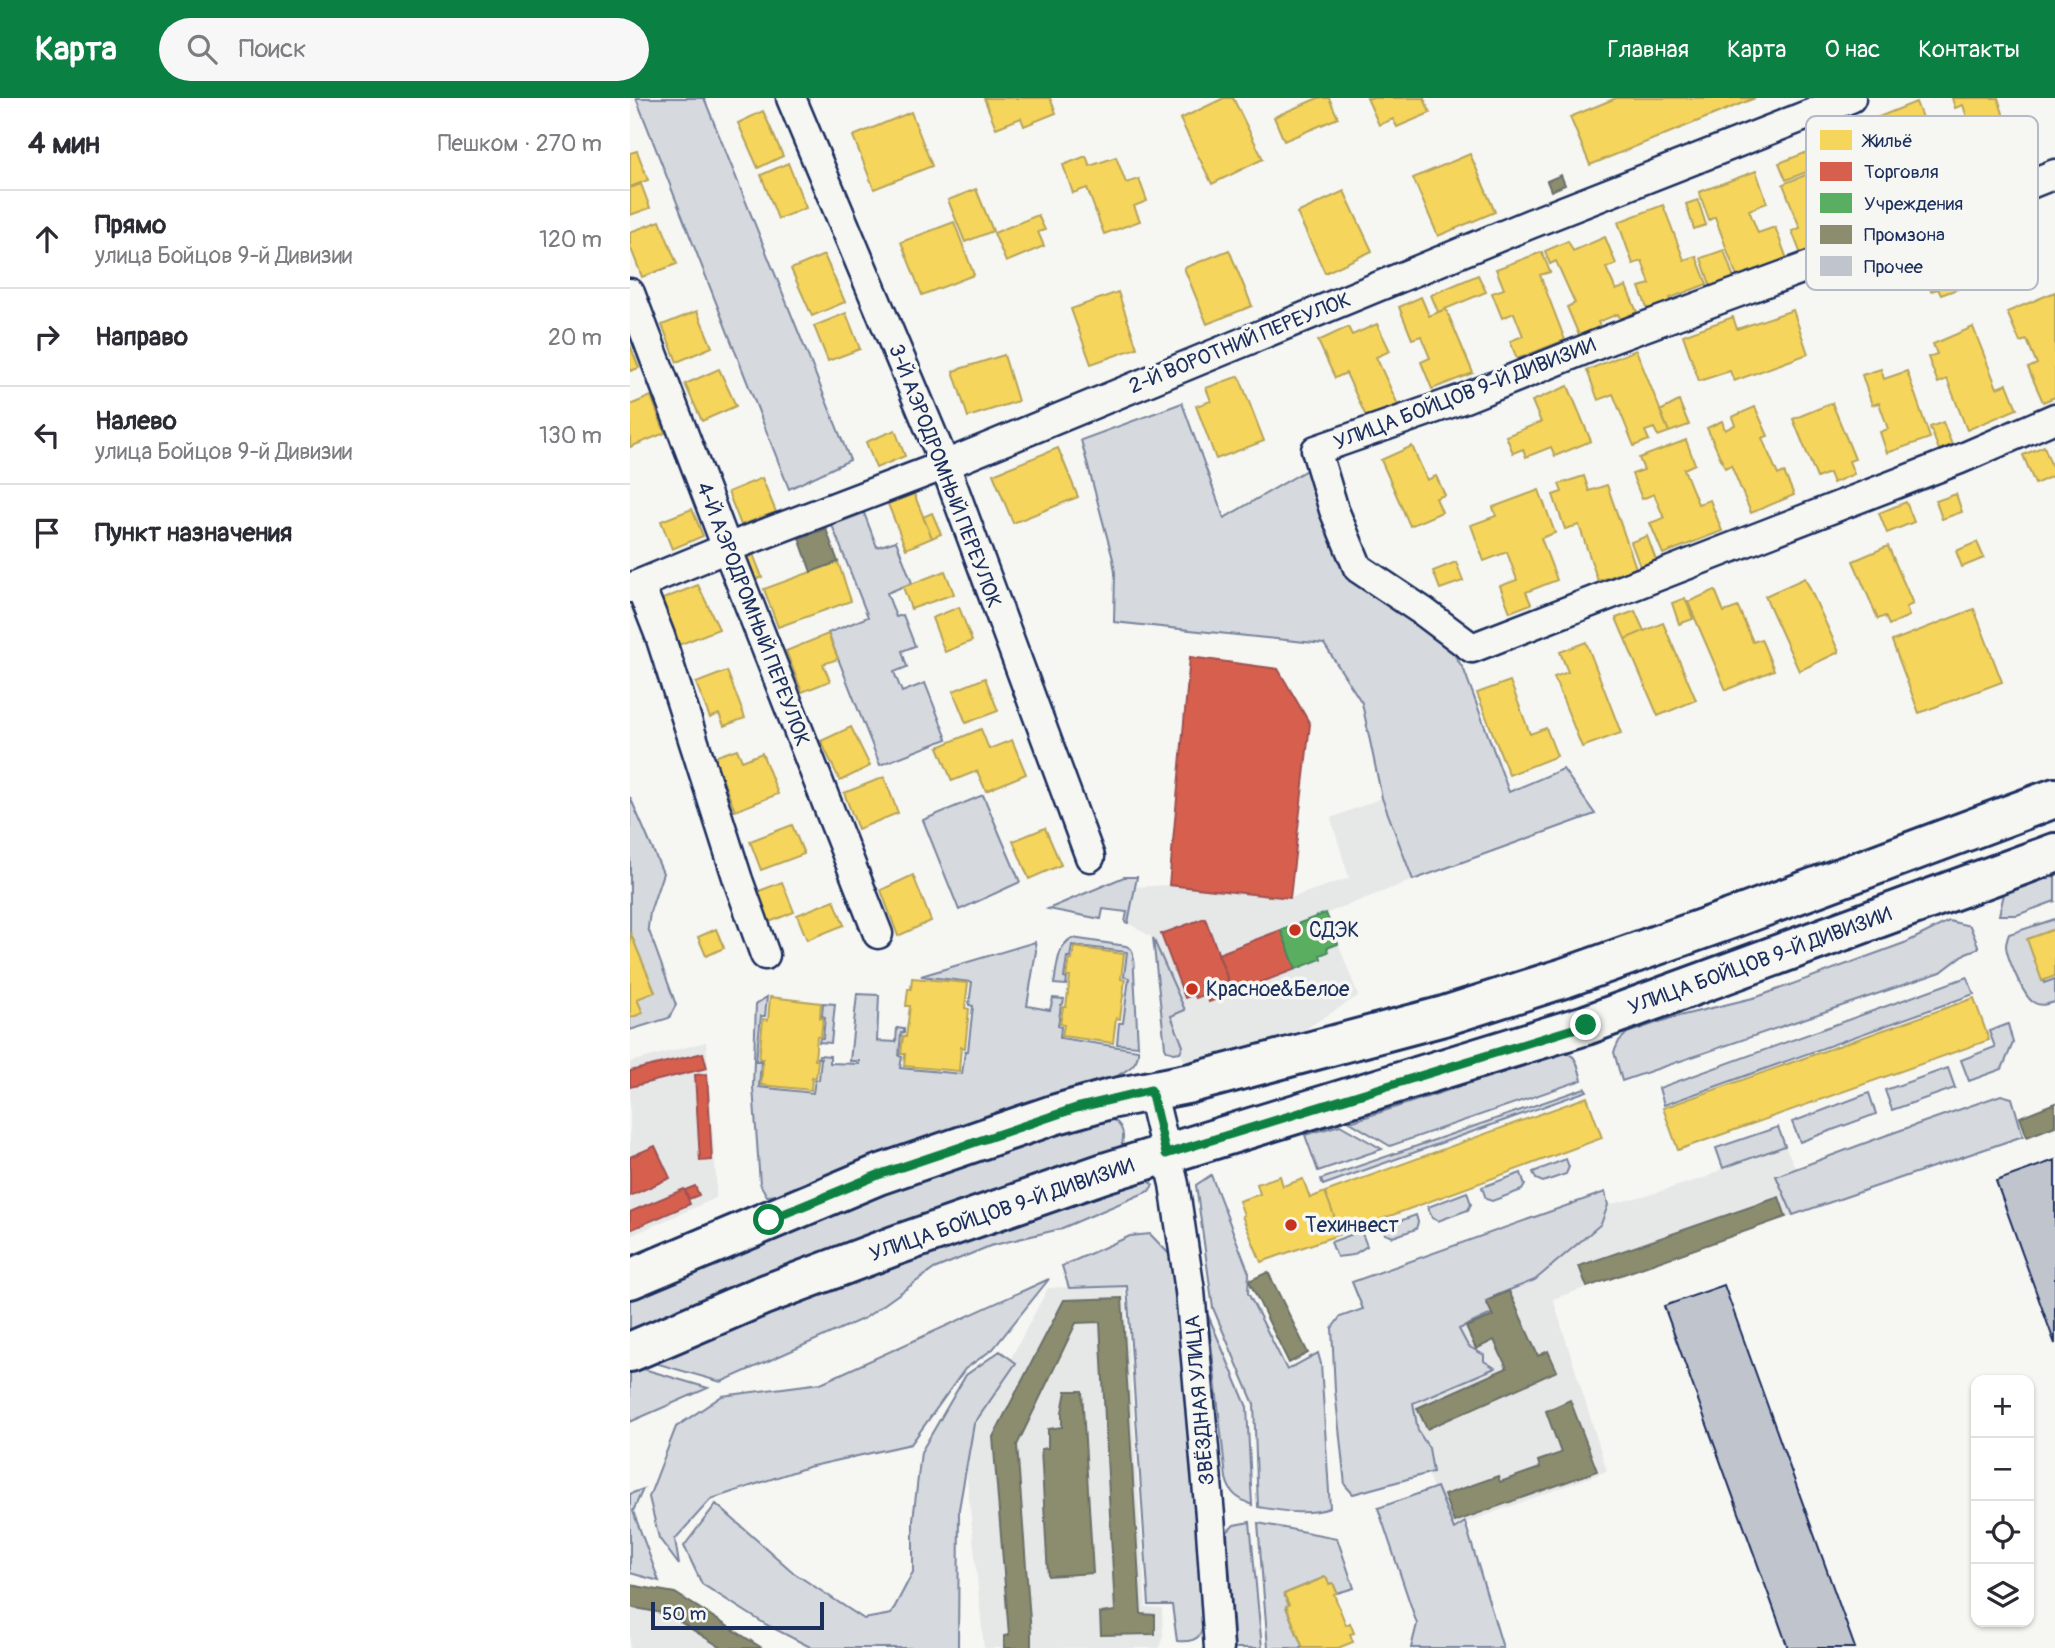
<!DOCTYPE html>
<html lang="ru">
<head>
<meta charset="utf-8">
<style>
  :root { --surface:#fff; --page:#f7f7f7; --text:#2b2b33; --muted:#7c7c81; --line:#e1e1e2; --accent:#0b8043 }
  body { margin:0; font-family:Pangolin,sans-serif; background:var(--page); color:var(--text) }
  .controls { position:absolute; right:21px; bottom:21px; display:grid; overflow:hidden; border-radius:14px; box-shadow:0 2px 5px #0004 }
  .controls button { width:63px; height:63px; display:grid; place-items:center; padding:0; border:0; border-bottom:2px solid var(--line); background:var(--surface); color:var(--text); font:35px sans-serif }
  .scale { position:absolute; left:21px; bottom:18px; width:173px; box-sizing:border-box; padding-left:7px; border:4px solid #1b2f5e; border-top:0; font-size:19px; line-height:24px; white-space:nowrap; color:#1b2f5e; -webkit-text-stroke:5px #f6f6f2; paint-order:stroke }
  .stop { position:absolute; width:21px; height:21px; margin:-16px; border:5px solid #0b8043; border-radius:50%; background:#fff }
  .stop.end { background:#0b8043; border-color:#fff; box-shadow:0 2px 7px #0008 }
  .list { margin:0; padding:0; list-style:none }
  h2 { display:flex; justify-content:space-between; align-items:center; height:91px; margin:0; padding:0 28px; font-size:30px }
  h2 small { font-size:23px; font-weight:400; color:var(--muted) }
  .list li { display:grid; grid-template-columns:46px 1fr auto; gap:21px; align-items:center; box-sizing:border-box; height:98px; padding:0 28px; border-top:2px solid var(--line) }
  .list b { display:block; font-size:26px; white-space:nowrap }
  .list p { margin:0; font-size:23px; white-space:nowrap; color:var(--muted) }
  .list em { font-size:23px; font-style:normal; color:var(--muted) }
  .icon { flex:none; width:38px; height:38px; fill:none; stroke:currentColor; stroke-width:2; stroke-linecap:round; stroke-linejoin:round }
  .map { position:relative; flex:none; width:1425px; height:1550px; overflow:hidden }
  header { display:flex; align-items:center; gap:42px; box-sizing:border-box; height:98px; padding:0 35px; background:var(--accent); color:#fff }
  header strong { font-size:33px }
  nav { display:flex; gap:38px; margin-inline-start:auto; font-size:24px }
  .search { width:490px; height:63px; background:var(--page); display:flex; align-items:center; gap:18px; box-sizing:border-box; padding:0 24px; border-radius:38px; color:var(--muted); font-size:26px }
  main { display:flex }
  aside { flex:1; background:var(--surface) }
  .map>svg:first-child { display:block }
</style>
</head>
<body>
<header>
<strong>Карта</strong>
<div class="search"><svg class="icon" aria-label="search" viewBox="0 0 24 24"><circle cx="10" cy="10" r="6"/><path d="M15 15l6 6"/></svg>Поиск</div>
<nav><a>Главная</a><a>Карта</a><a>О нас</a><a>Контакты</a></nav>
</header>
<main>
<aside>
<h2>4 мин<small>Пешком · 270 m</small></h2>
<ul class="list">
<li><svg class="icon" aria-label="ahead" viewBox="0 0 24 24"><path d="M12 20V5M6 11l6-6 6 6"/></svg><div><b>Прямо</b><p>улица Бойцов 9-й Дивизии</p></div><em>120 m</em></li>
<li><svg class="icon" aria-label="right" viewBox="0 0 24 24"><path d="M7 20v-9h11M14 6l5 5-5 5"/></svg><div><b>Направо</b></div><em>20 m</em></li>
<li><svg class="icon" aria-label="left" viewBox="0 0 24 24"><path d="M17 20v-9H6M10 6l-5 5 5 5"/></svg><div><b>Налево</b><p>улица Бойцов 9-й Дивизии</p></div><em>130 m</em></li>
<li><svg class="icon" aria-label="arrive" viewBox="0 0 24 24"><path d="M6 21V4h12l-3 4 3 4H6"/></svg><div><b>Пункт назначения</b></div></li>
</ul>
</aside>
<div class="map">
<svg width="1425" height="1550" viewBox="0 0 1425 1550">
  <rect width="100%" height="100%" fill="#f6f6f2"/>
  <filter id="ink" filterUnits="userSpaceOnUse"><feTurbulence type="fractalNoise" baseFrequency=".0143" numOctaves="2"/><feDisplacementMap in="SourceGraphic" scale="14" xChannelSelector="R" yChannelSelector="G"/><feConvolveMatrix kernelMatrix="1 2 1 2 8 2 1 2 1" color-interpolation-filters="sRGB"/></filter>
  <g filter="url(#ink)">
    <path fill="#e6e7e7" d="M752,700L783,782L697,815L728,898L674,932L560,973L550,954L553,948L541,918L554,912L523,840L498,825L506,789L539,787L660,800L719,780L701,720Z
      M76,944L86,1079V1100L0,1138V964Z
      M1155,1048L1166,1071L1146,1079L1163,1117L923,1201L977,1373L816,1432L797,1372L799,1350L788,1334L783,1305L864,1270L854,1263L845,1251L838,1248L829,1231L868,1214L863,1198L905,1182L971,1126L978,1107L1025,1095L1077,1079L1093,1070Z
      M494,1186L516,1509L532,1510L533,1538L529,1550H354L334,1349L418,1190Z
      M0,1487L45,1495L132,1550H0Z"/>
    <path fill="#d6d9dd" stroke="#78849e" stroke-width="2" d="M6,0H74L220,362L159,391Z
      M552,305L594,420L680,370L718,474L817,545L834,572L879,694L933,671L965,716L783,782L752,700L732,605L694,546L484,524L485,475L483,461L451,342Z
      M234,415L247,449L266,443L282,485L257,495L266,519L273,517L285,548L272,553L277,569L264,574L272,594L295,585L317,641L250,667L198,535L238,519L202,427Z
      M353,697L390,784L329,812L293,722Z
      M0,699L33,775L20,814L18,830L46,907L39,920L0,932Z
      M1425,777V803L1387,817H1369L1374,796Z
      M494,779H507L498,825L495,824L497,814L473,811L471,821L418,811Z
      M1425,821V832L1399,842L1414,885L1425,881V904C1418,906 1410,909 1403,904C1394,899 1376,858 1376,847C1376,846 1378,838 1379,836Z
      M1319,823L1340,828L1349,850L1336,855L1311,874L992,983L984,954L989,943L997,935L1041,920L1127,899L1277,844Z
      M442,840L496,848L501,851L503,855L508,948L487,946L489,925H493L499,880L494,879L497,854L442,847L440,859H437L434,880L437,881L436,887L424,886C427,870 427,848 442,840Z
      M523,840L555,912L541,918L553,948L550,954L544,955L537,953L535,949Z
      M405,844L406,853L397,908L420,912L423,900L434,901L433,906L431,907L428,928L431,929L430,940L508,952C509,968 496,972 484,980L150,1097L137,1098L130,1086L123,989L126,906L137,899L135,918H131L126,963H131L129,989L183,995L185,982H189L191,960H188L189,957L200,958V965L229,966V963H220L227,896L249,897L247,943L266,944L267,930L274,931V935H271L269,958L272,959L270,970L332,976L335,953H338L343,908L339,907L342,884L291,878Z
      M1337,879L1344,896L1034,1007L1029,990Z
      M193,905L205,906L201,945L189,944L190,940H193L195,919L192,918Z
      M1378,926L1383,945L1372,971L1339,983L1331,962L1365,949L1359,933Z
      M933,955C948,955 948,971 952,982L760,1048L720,1024Z
      M1318,970L1325,990L1262,1012L1255,992Z
      M955,990L957,993L693,1087L691,1081Z
      M1239,995L1246,1016L1170,1044L1162,1024Z
      M1371,997L1382,1000L1393,1038L1163,1117L1146,1078L1257,1037Z
      M473,1017C490,1023 497,1032 491,1050L0,1242V1194L253,1088Z
      M710,1027L752,1051L688,1073L675,1037Z
      M1148,1029L1155,1048L1093,1070L1086,1050Z
      M936,1061L939,1069L936,1076L913,1084L906,1081L903,1074Z
      M891,1075L895,1087L892,1092L862,1103L856,1101L852,1089Z
      M581,1077L619,1175L618,1195L657,1272L688,1255L691,1266L700,1410C676,1418 653,1413 628,1409L624,1306L583,1210L566,1087Z
      M507,1079L518,1082L523,1087L519,1093L430,1131L360,1148L304,1171L235,1220L91,1284L11,1261Z
      M837,1094L841,1106L838,1112L808,1123L802,1120L798,1109Z
      M975,1094L978,1107L971,1126L905,1182L864,1198L868,1213L829,1231L838,1248L854,1257V1263L865,1270L783,1305L788,1333L799,1350L803,1374L723,1396L715,1387L705,1292L702,1230L710,1219L733,1211L722,1184Z
      M786,1117L788,1124L786,1131L763,1139L755,1136L753,1129Z
      M731,1133L737,1148L723,1157L707,1159L701,1144Z
      M520,1136L541,1158L557,1314L574,1515C573,1536 571,1545 547,1543L542,1507H519L497,1188L439,1190L432,1168L500,1138Z
      M419,1181L363,1251L335,1271L281,1346L178,1369L81,1401L45,1441L49,1467L29,1440L19,1399L46,1329L92,1298L191,1285Z
      M578,1217L617,1309L622,1407C607,1400 600,1396 596,1380Z
      M370,1253L386,1265L344,1326L329,1411L328,1550H182L135,1526L72,1486L54,1448L86,1406L164,1475L234,1521L261,1516L283,1474V1422L291,1354L336,1277Z
      M0,1267L78,1290L0,1324Z
      M807,1389L824,1431L835,1424L873,1550H781L787,1526L748,1410Z
      M13,1391L3,1413L29,1483L0,1475V1396Z
      M620,1424L632,1550H605L597,1434L604,1427Z
      M628,1425L707,1440L724,1490L707,1495L703,1485L699,1486L695,1479L654,1496L659,1507L656,1509L673,1550H638Z"/>
    <path fill="#f6d55c" stroke="#b4a35d" stroke-width="2" d="M354,0H420L426,15L394,28L391,20L366,30Z
      M594,0H603L633,61L582,86L550,21Z
      M688,0H699L708,20L654,43L644,19Z
      M737,0H794L800,15L767,29L763,21L749,27Z
      M986,0H1125L960,67L940,19Z
      M1322,0H1368L1385,53L1342,66L1336,43L1344,41L1333,7L1325,10Z
      M1286,4L1301,43L1279,52L1288,75L1319,63L1329,89L1257,118L1247,94L1255,90L1241,55L1232,58L1221,30Z
      M133,13L153,58L128,70L108,25Z
      M281,14L302,68L244,91L223,38Z
      M1198,46L1204,63L1156,82L1149,65Z
      M7,53L18,82L0,89V55Z
      M840,56L865,114L808,138L783,80Z
      M456,58L460,68L486,59L496,85L509,81L517,103L504,108L510,123L474,136L457,90L443,95L433,67Z
      M158,65L176,110L148,121L131,77Z
      M1198,68L1215,111L1223,108L1233,135L1210,144L1206,135L1194,139L1198,149L1172,159L1162,133L1170,130L1153,86Z
      M1126,73L1137,105L1119,112L1128,135L1145,129L1157,161L1107,179L1085,119L1079,122L1069,94Z
      M11,86L20,110L0,117V90Z
      M346,91L363,133L335,144L318,102Z
      M714,93L742,153L695,175L667,115Z
      M1068,102L1076,127L1064,131L1056,106Z
      M1033,107L1054,162L1066,158L1077,186L1040,200L1043,206L1019,215L1009,189L1020,186L1012,163L1003,166L988,124Z
      M408,117L415,132L408,134L414,148L376,164L364,135Z
      M30,123L47,166L12,179L0,148V134Z
      M324,124L344,177L292,197L271,144Z
      M1386,130L1399,165L1311,197L1308,191L1301,193L1293,173L1301,171L1298,163Z
      M975,139L986,166L976,170L986,192L996,188L1007,214L990,221L988,216L968,224L972,233L951,242L937,209L945,205L926,163L920,166L915,153L938,143L943,153Z
      M599,152L622,208L577,226L554,170Z
      M1094,152L1105,184L1082,192L1071,160Z
      M912,154L920,174L910,177L935,242L887,261L880,243L893,238L884,215L872,220L862,195L874,191L866,171Z
      M194,157L215,204L182,218L161,171Z
      M848,177L856,194L808,214L801,197Z
      M488,194L507,250L461,266L441,211Z
      M1425,194V299L1413,304L1398,270L1407,266L1397,242L1390,244L1377,214Z
      M791,199L799,218L816,211L843,275L802,291L791,264L800,260L791,238L782,241L769,209Z
      M1163,212L1178,256L1104,283L1100,273L1069,283L1053,237L1103,219L1107,231Z
      M67,213L82,249L47,264L32,227Z
      M216,215L230,251L198,263L184,228Z
      M747,226L760,253L746,259L770,311L739,325L716,275L705,280L688,243L718,229L722,237Z
      M1343,229L1367,290L1377,286L1387,311L1337,332L1317,281L1308,285L1298,259L1307,256L1303,246Z
      M0,247L9,270L0,273Z
      M1006,252L1039,334L1028,338L1024,330L1015,333L1019,342L1004,348L983,296L968,302L957,272Z
      M374,257L388,303L338,319L323,273Z
      M89,271L106,308L72,323L55,286Z
      M1251,271L1254,281L1277,273L1300,340L1257,355L1250,334L1258,331L1249,305L1242,307L1232,277Z
      M609,278L634,343L586,361L566,308L581,303L576,290Z
      M938,288L961,343L925,358L921,349L896,359L893,351L883,355L876,338L911,324L902,303Z
      M21,298L35,335L0,349V307Z
      M1049,303L1059,327L1039,334L1030,313Z
      M1202,305L1225,361L1219,363L1224,376L1203,385L1199,375L1187,380L1163,321Z
      M1125,309L1138,338L1132,340L1148,377L1154,374L1164,397L1121,415L1101,367L1095,370L1077,330L1092,323L1095,332L1105,327L1102,319Z
      M1313,324L1322,347L1309,352L1300,329Z
      M265,332L275,358L246,370L236,344Z
      M1056,342L1065,366L1054,371L1068,406L1080,402L1092,433L1033,456L1020,425L1034,420L1024,396L1012,401L1002,376L1014,372L1009,360Z
      M782,348L797,382L806,378L815,397L806,400L812,414L780,428L751,362Z
      M1414,348L1425,377L1405,386L1393,357Z
      M428,350L448,399L383,425L363,376Z
      M954,378L959,393L977,387L1006,470L968,483L949,427L935,431L923,397L932,394L929,386Z
      M132,380L146,414L111,427L98,394Z
      M909,392L925,435L911,440L927,482L896,494L901,506L880,514L870,488L887,482L877,454L854,463L841,427L866,418L863,409Z
      M284,396L302,440L276,451L258,406Z
      M1326,396L1332,414L1312,421L1306,403Z
      M1276,404L1284,424L1257,435L1249,415Z
      M62,411L73,438L42,451L31,423Z
      M302,415L311,436L302,440L293,419Z
      M1017,438L1027,465L1011,471L1001,444Z
      M1347,444L1354,460L1332,469L1326,453Z
      M1258,448L1283,506L1276,509L1279,518L1259,527L1255,518L1248,521L1223,463Z
      M123,456L132,479L115,486L106,462Z
      M208,464L221,503L148,529L134,491Z
      M826,464L833,483L810,491L803,473Z
      M315,473L324,496L281,511L273,489Z
      M1175,480L1209,554L1169,573L1135,498Z
      M68,487L89,531L46,548L30,502Z
      M1085,492L1094,514L1108,509L1123,544L1131,541L1144,572L1096,592L1058,504Z
      M1055,500L1063,521L1049,526L1042,505Z
      M329,509L342,543L315,554L302,520Z
      M1344,511L1372,584L1289,615L1262,543Z
      M1005,513L1014,533L995,541L986,520Z
      M1033,525L1066,602L1028,618L995,541Z
      M198,536L208,561L193,566L200,583L172,594L156,553Z
      M956,544L991,635L952,649L924,579L938,574L930,554Z
      M97,573L115,620L94,628L89,616L80,620L66,585Z
      M355,580L368,613L336,625L323,593Z
      M880,583L900,636L916,630L927,658L879,677L847,595Z
      M221,629L240,668L210,683L191,643Z
      M351,631L359,651L382,642L396,676L356,693L347,673L322,683L308,649Z
      M107,651L112,663L132,655L148,696L105,713L84,659Z
      M254,679L268,715L228,731L214,695Z
      M162,727L174,756L131,772L120,743Z
      M415,730L431,767L399,781L383,743Z
      M283,777L301,823L268,838L251,792Z
      M152,784L164,814L137,825L124,795Z
      M204,802L214,827L177,842L167,817Z
      M86,831L94,850L76,858L68,839Z
      M1425,831V878L1412,883L1397,841Z
      M0,834L25,894L7,901L13,915L0,920Z
      M444,849L494,856L491,881L495,882L490,921L486,920L483,945L432,938L434,927L430,926L433,909H436L440,879H436L439,861L442,862Z
      M282,880L338,885L335,910L339,911L335,950L331,949L329,973L274,968L275,956H271L273,938L276,939L280,908H276L278,891H281Z
      M140,899L191,905L190,920H193L191,939L187,938L185,962H188L186,980L182,979L181,992L131,987L133,961H129L133,921L138,922Z
      M1344,900L1359,942L1048,1052L1033,1010Z
      M957,999L972,1040L711,1136L695,1094Z
      M650,1078L653,1088L673,1081L680,1100L695,1094L711,1136L631,1164L612,1118L614,1117L609,1103L630,1096L627,1086Z
      M696,1479L699,1486L703,1485L707,1495L704,1496L708,1507L716,1527L720,1525L724,1535L720,1536L723,1544L708,1550H673L656,1508L659,1507L654,1496Z"/>
    <path fill="#d6604d" stroke="#9e5152" stroke-width="2" d="M560,559L648,571L680,626L660,800L539,787Z
      M575,820L603,895L579,904L576,896L566,900L564,896L555,900L531,836Z
      M651,832L666,871L603,895L588,856Z
      M73,955L77,970L0,989V973Z
      M77,976L82,1062L70,1063L65,977Z
      M25,1048L40,1080L0,1098V1059Z
      M65,1088L69,1097L59,1101L55,1092Z
      M54,1091L60,1106L0,1132V1114Z"/>
    <path fill="#5aae61" stroke="#478860" stroke-width="2" d="M696,815L708,846L697,850L698,854L690,857L691,861L666,871L651,832Z"/>
    <path fill="#8c8c6e" stroke="#6a7069" stroke-width="2" d="M931,77L935,87L921,93L917,83Z
      M196,431L208,464L181,474L169,440Z
      M1425,1005V1028L1397,1039L1390,1019Z
      M1149,1099L1156,1119L957,1189L949,1168Z
      M638,1174L678,1255L659,1265L619,1183Z
      M879,1193L908,1258L918,1253L927,1273L797,1331L787,1310L877,1270L864,1242L846,1251L836,1229L863,1218L856,1203Z
      M492,1200L511,1516L525,1517V1536L471,1537L470,1515L485,1513L470,1224L446,1225L387,1347L401,1536V1550H374V1538L379,1537L363,1339L434,1202Z
      M436,1293H452L463,1475L418,1478L411,1351L418,1350V1331L432,1329V1314Z
      M940,1302L967,1373L824,1424L814,1397L868,1378L870,1384L910,1370L908,1363L931,1355L916,1313Z
      M0,1487L45,1495L132,1550H92L37,1516L0,1509Z"/>
    <path fill="#c0c4cd" stroke="#1b2f5e" stroke-width="2" d="M1425,1062V1246L1366,1083Z
      M1094,1187L1225,1550H1158L1034,1208Z"/>
    <g fill="none" stroke-linecap="round" stroke-linejoin="round">
      <defs>
        <path id="minor" d="M161,0L315,367L460,759
          M1425,76L1373,97L981,241L835,300L686,352L704,412L728,470L794,514L842,550L1330,361L1425,320
          M0,195L97,450L248,836
          M10,487L30,538L108,782L135,857
          M0,490L97,450L315,367L900,126L1221,0
          M521,992L544,1086L560,1193L580,1418L589,1550"/>
        <path id="secondary" d="M0,1181L248,1077L423,1017L480,1001L561,985L814,918L934,880L1106,819L1425,700
          M0,1254L131,1198L264,1148L474,1075L956,927L1425,755"/>
      </defs>
      <use href="#minor" stroke="#1b2f5e" stroke-width="33"/>
      <use href="#secondary" stroke="#1b2f5e" stroke-width="44"/>
      <use href="#minor" stroke="#f6f6f2" stroke-width="28"/>
      <use href="#secondary" stroke="#f6f6f2" stroke-width="38"/>
    </g>
  </g>
  <g fill="none" stroke-linecap="round" stroke-linejoin="round" filter="url(#ink)">
    <path stroke="#0b8043" stroke-width="9" d="M139,1122L248,1077L446,1010L521,992L536,1056L956,927"/>
  </g>
  <g fill="#c8321e" stroke="#f6f6f2" stroke-width="2.5">
    <circle cx="665" cy="832" r="7"/>
    <circle cx="562" cy="891" r="7"/>
    <circle cx="661" cy="1127" r="7"/>
  </g>
  <g text-anchor="middle" dominant-baseline="central" stroke-width="7" stroke-linejoin="round" paint-order="stroke">
    <g font-size="21" fill="#1b2f5e" stroke="#f6f6f2">
      <text transform="translate(610 245) rotate(-22)">2-Й ВОРОТНИЙ ПЕРЕУЛОК</text>
      <text transform="translate(835 296) rotate(-21)">УЛИЦА БОЙЦОВ 9-Й ДИВИЗИИ</text>
      <text transform="translate(315 378) rotate(69)">3-Й АЭРОДРОМНЫЙ ПЕРЕУЛОК</text>
      <text transform="translate(123 516) rotate(69)">4-Й АЭРОДРОМНЫЙ ПЕРЕУЛОК</text>
      <text transform="translate(1130 863) rotate(-20)">УЛИЦА БОЙЦОВ 9-Й ДИВИЗИИ</text>
      <text transform="translate(372 1112) rotate(-19)">УЛИЦА БОЙЦОВ 9-Й ДИВИЗИИ</text>
      <text transform="translate(570 1302) rotate(-95)">ЗВЁЗДНАЯ УЛИЦА</text>
    </g>
    <g font-size="21" fill="#1b2f5e" stroke="#f6f6f2" text-anchor="start">
      <text x="679" y="832">СДЭК</text>
      <text x="576" y="891">Красное&amp;Белое</text>
      <text x="675" y="1127">Техинвест</text>
    </g>
  </g>
  <rect x="1176" y="18" width="232" height="174" rx="10" fill="#f6f6f2" stroke="#b4bac6" stroke-width="2"/>
  <rect x="1190" y="32" width="32" height="20" fill="#f6d55c"/>
  <rect x="1190" y="64" width="32" height="19" fill="#d6604d"/>
  <rect x="1190" y="95" width="32" height="20" fill="#5aae61"/>
  <rect x="1190" y="127" width="32" height="19" fill="#8c8c6e"/>
  <rect x="1190" y="158" width="32" height="20" fill="#c0c4cd"/>
  <g font-size="19" fill="#1b2f5e">
    <text x="1234" y="49">Жильё</text>
    <text x="1234" y="80">Торговля</text>
    <text x="1234" y="112">Учреждения</text>
    <text x="1234" y="143">Промзона</text>
    <text x="1234" y="175">Прочее</text>
  </g>
</svg>
<div class="controls">
<button>+</button>
<button>−</button>
<button><svg class="icon" aria-label="locate" viewBox="0 0 24 24"><circle cx="12" cy="12" r="6"/><path d="M12 2v4M12 18v4M2 12h4M18 12h4"/></svg></button>
<button><svg class="icon" aria-label="layers" viewBox="0 0 24 24"><path d="M12 4l9 5-9 5-9-5zM3 14l9 5 9-5"/></svg></button>
</div>
<div class="scale">50 m</div>
<div class="stop" style="left:139px;top:1122px"></div>
<div class="stop end" style="left:956px;top:927px"></div>
</div>
</main>
</body>
</html>
